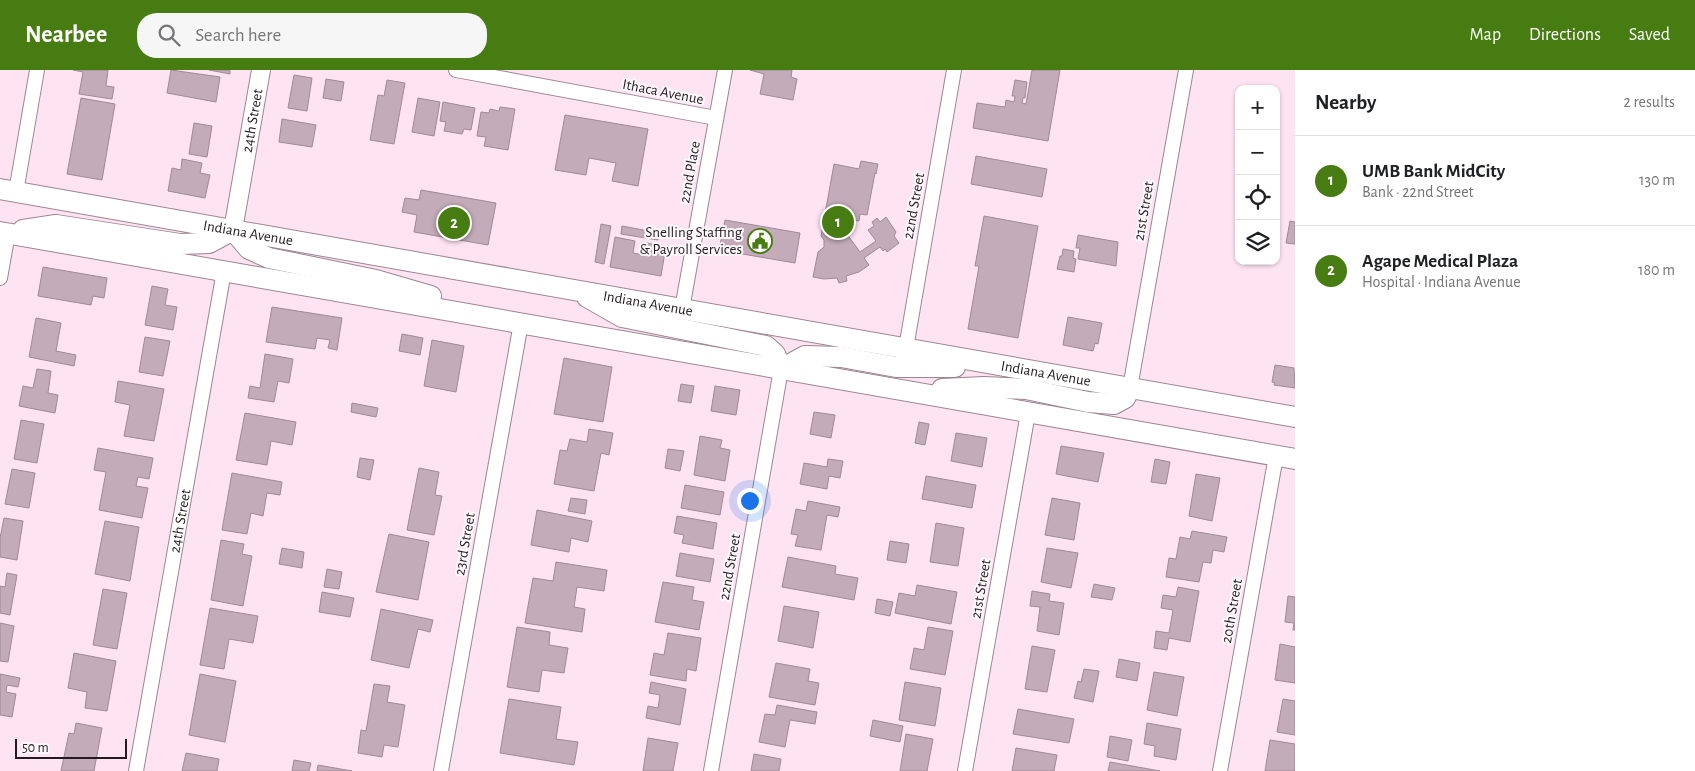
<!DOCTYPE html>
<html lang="en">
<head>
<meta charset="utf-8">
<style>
  :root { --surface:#fff; --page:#f6f6f6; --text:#202124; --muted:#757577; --line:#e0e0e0; --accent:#467c11 }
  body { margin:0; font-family:"Alegreya Sans",sans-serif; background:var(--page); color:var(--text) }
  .controls { position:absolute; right:15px; top:15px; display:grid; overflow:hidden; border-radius:10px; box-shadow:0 1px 4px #0004 }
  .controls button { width:45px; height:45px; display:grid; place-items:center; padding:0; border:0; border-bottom:1px solid var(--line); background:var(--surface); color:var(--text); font:25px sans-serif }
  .scale { position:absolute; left:15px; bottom:12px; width:112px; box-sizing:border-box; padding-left:5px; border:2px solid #231a1f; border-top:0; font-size:14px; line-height:18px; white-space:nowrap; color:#231a1f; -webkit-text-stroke:4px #fdf8fb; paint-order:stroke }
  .you { position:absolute; left:749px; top:430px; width:18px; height:18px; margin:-12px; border:4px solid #fff; border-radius:50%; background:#1a73e8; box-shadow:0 0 0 8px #1a73e833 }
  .badge { display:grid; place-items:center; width:32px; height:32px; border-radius:50%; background:var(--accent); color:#fff; font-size:16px; font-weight:700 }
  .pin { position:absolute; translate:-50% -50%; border:2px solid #fff; box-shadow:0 1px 5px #0006 }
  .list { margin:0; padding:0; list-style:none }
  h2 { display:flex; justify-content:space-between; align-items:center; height:65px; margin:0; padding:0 20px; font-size:21px }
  h2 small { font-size:16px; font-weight:400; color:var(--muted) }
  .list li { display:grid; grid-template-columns:32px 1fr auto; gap:15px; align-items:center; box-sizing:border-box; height:90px; padding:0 20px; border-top:1px solid var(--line) }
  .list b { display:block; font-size:19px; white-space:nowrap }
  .list p { margin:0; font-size:16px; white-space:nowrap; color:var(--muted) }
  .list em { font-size:16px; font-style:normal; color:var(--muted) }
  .icon { flex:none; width:28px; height:28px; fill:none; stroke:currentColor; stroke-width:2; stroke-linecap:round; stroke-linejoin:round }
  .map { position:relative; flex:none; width:1295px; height:701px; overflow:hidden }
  header { display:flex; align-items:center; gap:30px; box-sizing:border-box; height:70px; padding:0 25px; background:var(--accent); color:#fff }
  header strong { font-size:24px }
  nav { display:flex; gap:28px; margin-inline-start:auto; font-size:18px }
  .search { width:350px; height:45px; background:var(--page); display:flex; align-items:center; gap:12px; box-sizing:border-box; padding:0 18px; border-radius:20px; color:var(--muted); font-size:19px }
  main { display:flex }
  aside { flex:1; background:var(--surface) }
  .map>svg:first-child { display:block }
</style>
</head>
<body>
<header>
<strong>Nearbee</strong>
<div class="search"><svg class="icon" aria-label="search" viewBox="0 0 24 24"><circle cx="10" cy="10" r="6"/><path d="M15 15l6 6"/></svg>Search here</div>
<nav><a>Map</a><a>Directions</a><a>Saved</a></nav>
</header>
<main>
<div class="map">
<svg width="1295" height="701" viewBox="0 0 1295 701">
  <rect width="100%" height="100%" fill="#fee4f3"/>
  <path fill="#c3abb9" stroke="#a08996" d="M73,0H108L106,16L114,17L112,29L79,24L83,2Z
    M171,0L220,7L216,32L167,23Z
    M209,0H230V4Z
    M750,0H792L791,7L797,9L793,30L760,24L764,4Z
    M1032,0H1060L1048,71L973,58L977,33L1005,37L1006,30L1014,32L1015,26H1012L1015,10L1027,12L1025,28H1023L1022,33L1026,34Z
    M294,5L312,8L307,41L288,38Z
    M326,9L344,12L341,31L323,28Z
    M387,10L405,13L394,74L370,70L378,25L384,26Z
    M81,28L115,34L102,110L67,104Z
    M418,28L440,32L434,66L412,62Z
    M443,32L475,38L471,60L464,59L462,64L444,61L446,52L440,51Z
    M500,37L515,39L508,80L484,76L486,67L477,66L481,42L489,43L490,39L499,41Z
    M565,45L648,59L638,116L612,111L616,93L589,88L586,105L555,100Z
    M282,49L316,55L312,77L279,72Z
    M194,53L212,56L207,87L189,84Z
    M976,86L1047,99L1042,127L971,114Z
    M182,89L202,93L200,103L210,105L205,128L168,121L172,98L181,100Z
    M861,91L878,94L876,104L875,103L867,145L860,144L859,151L853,150L852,157L845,156L844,160L860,182L876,171L868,160L874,156L872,152L877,148L880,152L886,147L896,162L894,166L899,173L887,182L885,179L883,181L880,177L864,188L869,195L859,202L846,206L847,211L839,213L837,208L824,209L813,207L818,182L824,177V170L821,166L834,94L859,99Z
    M421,120L496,133L488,175L414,162L417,145L402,142L405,128L419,130Z
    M984,146L1038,156L1018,268L968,259L979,196H975Z
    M725,150L800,163L795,193L719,180Z
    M1290,151L1295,152V174L1286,173Z
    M601,154L611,156L604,194L595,192Z
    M622,156L659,163L658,170L621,164Z
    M1078,165L1118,172L1116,196L1078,189L1080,178H1076Z
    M615,167L635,171L633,183L644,185L646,173L666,176L661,206L610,197Z
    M1063,179L1074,181L1073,188L1076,189L1074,202L1057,199L1060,186H1062Z
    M43,197L107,208L104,228L93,226L91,235L38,226Z
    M152,216L168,219L165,235L177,237L173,260L145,255Z
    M272,237L342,248L337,280L328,278L330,270L317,268L315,279L266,272Z
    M1068,247L1102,253L1098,274L1095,273L1093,281L1063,275Z
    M36,248L61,253L56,281L76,285L74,296L29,287Z
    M402,264L423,268L420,285L399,281Z
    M145,267L170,271L163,306L139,302Z
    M432,270L464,276L456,322L424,316Z
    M265,284L293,289L289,313L278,311L274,332L248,328L250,316L260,318Z
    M564,288L612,297L603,352L554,344Z
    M1275,295L1294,298L1295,318L1274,315L1275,313L1272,312Z
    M37,299L51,301L48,323L58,325L55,343L19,336L23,316L33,318Z
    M118,311L164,319L154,371L124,366L130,335L115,332Z
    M681,314L694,316L691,333L678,331Z
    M715,316L740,320L736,345L711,341Z
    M352,333L378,338L376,347L351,342Z
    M814,342L835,345L831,368L810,364Z
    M245,343L296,352L292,375L271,371L267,395L236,390Z
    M21,350L44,354L37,393L14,389Z
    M919,352L929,354L925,375L915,373Z
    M589,359L613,363L609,385L601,383L594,421L554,414L560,380L567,381L570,369L587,372Z
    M956,363L987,368L982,397L951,391Z
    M700,366L722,370L720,378L730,380L725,411L694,405Z
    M1061,376L1104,383L1098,412L1056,404Z
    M98,378L153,388L149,409L138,407L136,416L148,418L142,448L99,440L106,402L94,400Z
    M668,379L684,381L680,401L665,398Z
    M360,388L374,390L370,410L357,407Z
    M828,389L843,391L840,408L829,406L827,419L800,414L804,393L827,397Z
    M1155,389L1170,392L1166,414L1151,412Z
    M419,398L439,402L435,425L442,426L434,465L407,460Z
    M12,399L35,403L29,438L5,434Z
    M232,403L282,412L280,425L267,423L263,446L251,443L247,464L222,460Z
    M1196,404L1220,408L1212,451L1189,446Z
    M926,406L976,415L972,438L922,429Z
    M685,415L724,422L720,445L681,438Z
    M571,428L587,430L585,444L568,441Z
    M1052,428L1080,433L1074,470L1045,465Z
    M808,431L840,437L838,447L827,445L821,480L795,476L798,465L791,464L796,439L806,441Z
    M537,440L592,451L588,472L571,468L569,482L531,475Z
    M677,446L717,453L713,479L682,473L684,465L674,463Z
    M4,448L23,451L17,490L0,487V468Z
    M105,451L139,457L130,511L95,504Z
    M936,453L964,458L958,496L930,492Z
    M1192,461L1227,467L1224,482L1213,480L1211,493L1203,492L1199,512L1166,507L1169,488L1176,489L1180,467L1190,469Z
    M389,464L429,472L418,530L376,522Z
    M221,470L244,474L242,484L252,486L243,536L211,530Z
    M890,471L909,474L906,493L887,490Z
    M282,478L304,482L302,498L279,494Z
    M1047,478L1078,483L1071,518L1041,512Z
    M680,483L714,489L710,512L676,506Z
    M788,487L836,496L835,504L858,508L854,530L782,517Z
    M556,492L607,500L604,521L577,517L574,537L585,539L582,562L525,553L533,508L553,511Z
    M327,499L342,502L339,519L324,517Z
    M7,503L17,505L10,545L0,543V516L5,517Z
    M663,512L694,517L692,530L704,532L699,560L655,552Z
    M1094,514L1115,518L1112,530L1091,527Z
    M917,515L957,522L951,554L895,543L899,523L915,526Z
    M1178,517L1199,521L1190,572L1169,568L1167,580L1154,578L1156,561L1169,563L1173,540L1161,538L1163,525L1176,527Z
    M103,519L127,523L117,579L93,575Z
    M1032,521L1050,524L1049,531L1064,533L1059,565L1037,561L1040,537L1030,536Z
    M322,522L354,528L350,547L319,542Z
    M1288,526L1295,527V560H1293L1294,553L1285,552Z
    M877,529L893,532L890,546L875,543Z
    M784,536L819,542L813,578L778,571Z
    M210,538L258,546L253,573L229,569L224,599L200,595Z
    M381,539L433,550L430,562L418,559L409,598L371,590Z
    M0,553L14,556L8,592L0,591Z
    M517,557L550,562L549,575L568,578L564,603L542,600L539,622L507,617Z
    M928,557L953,561L945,605L910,599L914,578L924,580Z
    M668,563L701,568L696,601L687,599L686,611L650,605L654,583L664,585Z
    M1280,574L1295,577V613L1275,610Z
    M1032,576L1055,580L1047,622L1025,619Z
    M74,583L116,591L107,641L85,638L87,622L68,618Z
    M1119,589L1140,593L1137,611L1116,607Z
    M776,593L810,599L808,611L819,613L815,635L769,627Z
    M1084,599L1099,601L1093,632L1074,628L1078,611L1081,612Z
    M1154,602L1184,607L1177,646L1147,640Z
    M0,604L20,608L18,617L7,615L6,622L16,624L12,647L0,645Z
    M200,604L236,611L225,672L189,665Z
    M651,612L686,619L680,655L646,648L648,636L658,638L660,625L649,623Z
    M905,612L941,618L935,656L899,650Z
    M374,614L390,616L387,632L405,635L398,677L384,675L382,687L358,683L361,660L366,661Z
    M509,629L561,637L556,669L578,672L574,695L500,683Z
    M1283,629L1295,631V665L1277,662Z
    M777,635L817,642L815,654L790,650L785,677L759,672L765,644L775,645Z
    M1018,639L1074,649L1069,673L1013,664Z
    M873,650L903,656L900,672L870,666Z
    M76,653L102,658L94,701H61L69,663L74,664Z
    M1147,653L1181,659L1176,690L1154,686L1155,676L1144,674Z
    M906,664L933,669L927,701H900Z
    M1110,666L1132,670L1128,691L1107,687Z
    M648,668L678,673L673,701H643Z
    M1270,670L1295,674V701H1265Z
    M1016,678L1057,685L1054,701H1012Z
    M186,683L219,689L217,701H182Z
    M754,684L781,689L779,701H751Z
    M294,690L311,693L309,701H292Z
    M1110,692L1160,701H1108Z
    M318,695L352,701H317Z"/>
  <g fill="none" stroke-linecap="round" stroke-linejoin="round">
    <defs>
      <g id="minor">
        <path d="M456,0L716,48"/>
        <path d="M16,122L37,0"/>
        <path d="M0,208L8,163"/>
        <path d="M682,239L725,0"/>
        <path d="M906,278L954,0"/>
        <path d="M1130,318L1186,0"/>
        <path id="s1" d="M136,701L224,201"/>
        <path d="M441,701L521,253"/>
        <path d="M711,701L781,299"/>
        <path d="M965,701L1028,343"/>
        <path d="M1220,701L1276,386"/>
      </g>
      <g id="tertiary">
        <path id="s2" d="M233,160L261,0"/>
      </g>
      <g id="secondary">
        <path id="s3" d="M0,119L1295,347"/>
        <path d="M23,160L56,155L180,174L209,173L233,160L249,179L269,188L376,210L431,226"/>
        <path d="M0,162L1295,389"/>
        <path d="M587,227L622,247L766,276L775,284L781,299"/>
        <path d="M781,299L805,286L841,287L896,297H955"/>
        <path d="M942,319L984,317L1026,319L1088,332L1114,334L1125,328L1130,318"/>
      </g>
    </defs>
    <use href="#minor" stroke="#9c8592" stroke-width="16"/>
    <use href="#tertiary" stroke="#9c8592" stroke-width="20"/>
    <use href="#secondary" stroke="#9c8592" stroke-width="22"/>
    <use href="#minor" stroke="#fff" stroke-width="14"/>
    <use href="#tertiary" stroke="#fff" stroke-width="18"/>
    <use href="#secondary" stroke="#fff" stroke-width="20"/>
  </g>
  <defs>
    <symbol id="civic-ring" viewBox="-11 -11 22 22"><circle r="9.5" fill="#fdf8fb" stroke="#467c11" stroke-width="1.5"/><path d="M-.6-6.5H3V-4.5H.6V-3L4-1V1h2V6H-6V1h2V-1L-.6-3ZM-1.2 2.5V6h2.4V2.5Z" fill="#467c11"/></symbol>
  </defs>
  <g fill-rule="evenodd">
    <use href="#civic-ring" x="746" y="157" width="28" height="28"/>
  </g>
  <g text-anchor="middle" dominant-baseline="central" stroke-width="4" stroke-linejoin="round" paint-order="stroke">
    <g font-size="15" fill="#231a1f" stroke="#fdf8fb">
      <text transform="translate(663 22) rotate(11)">Ithaca Avenue</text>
      <text stroke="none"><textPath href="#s2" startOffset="111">24th Street</textPath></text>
      <text transform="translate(690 102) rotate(-80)">22nd Place</text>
      <text transform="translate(914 136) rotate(-80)">22nd Street</text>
      <text transform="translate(1144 141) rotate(-80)">21st Street</text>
      <text stroke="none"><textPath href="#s3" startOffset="252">Indiana Avenue</textPath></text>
      <text stroke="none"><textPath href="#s3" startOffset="658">Indiana Avenue</textPath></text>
      <text stroke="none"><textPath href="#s3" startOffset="1062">Indiana Avenue</textPath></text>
      <text stroke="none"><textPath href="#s1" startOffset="254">24th Street</textPath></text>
      <text transform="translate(465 474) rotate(-80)">23rd Street</text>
      <text transform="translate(730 497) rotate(-80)">22nd Street</text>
      <text transform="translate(981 519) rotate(-80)">21st Street</text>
      <text transform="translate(1232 541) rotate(-80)">20th Street</text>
    </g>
    <g font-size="15" fill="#231a1f" stroke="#fdf8fb" text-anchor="end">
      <text x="742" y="162">Snelling Staffing<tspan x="742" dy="17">&amp; Payroll Services</tspan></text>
    </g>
  </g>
</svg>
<div class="controls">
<button>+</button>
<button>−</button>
<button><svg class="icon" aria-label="locate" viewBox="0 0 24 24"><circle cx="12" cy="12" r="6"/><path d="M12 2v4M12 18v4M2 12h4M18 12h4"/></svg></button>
<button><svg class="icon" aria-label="layers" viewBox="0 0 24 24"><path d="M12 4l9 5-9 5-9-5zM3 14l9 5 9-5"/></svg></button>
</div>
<div class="scale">50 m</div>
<div class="you"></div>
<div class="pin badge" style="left:838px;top:152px">1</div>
<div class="pin badge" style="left:454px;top:153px">2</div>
</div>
<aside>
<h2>Nearby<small>2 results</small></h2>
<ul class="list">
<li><span class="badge">1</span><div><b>UMB Bank MidCity</b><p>Bank · 22nd Street</p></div><em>130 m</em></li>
<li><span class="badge">2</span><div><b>Agape Medical Plaza</b><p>Hospital · Indiana Avenue</p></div><em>180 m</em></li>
</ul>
</aside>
</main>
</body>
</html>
